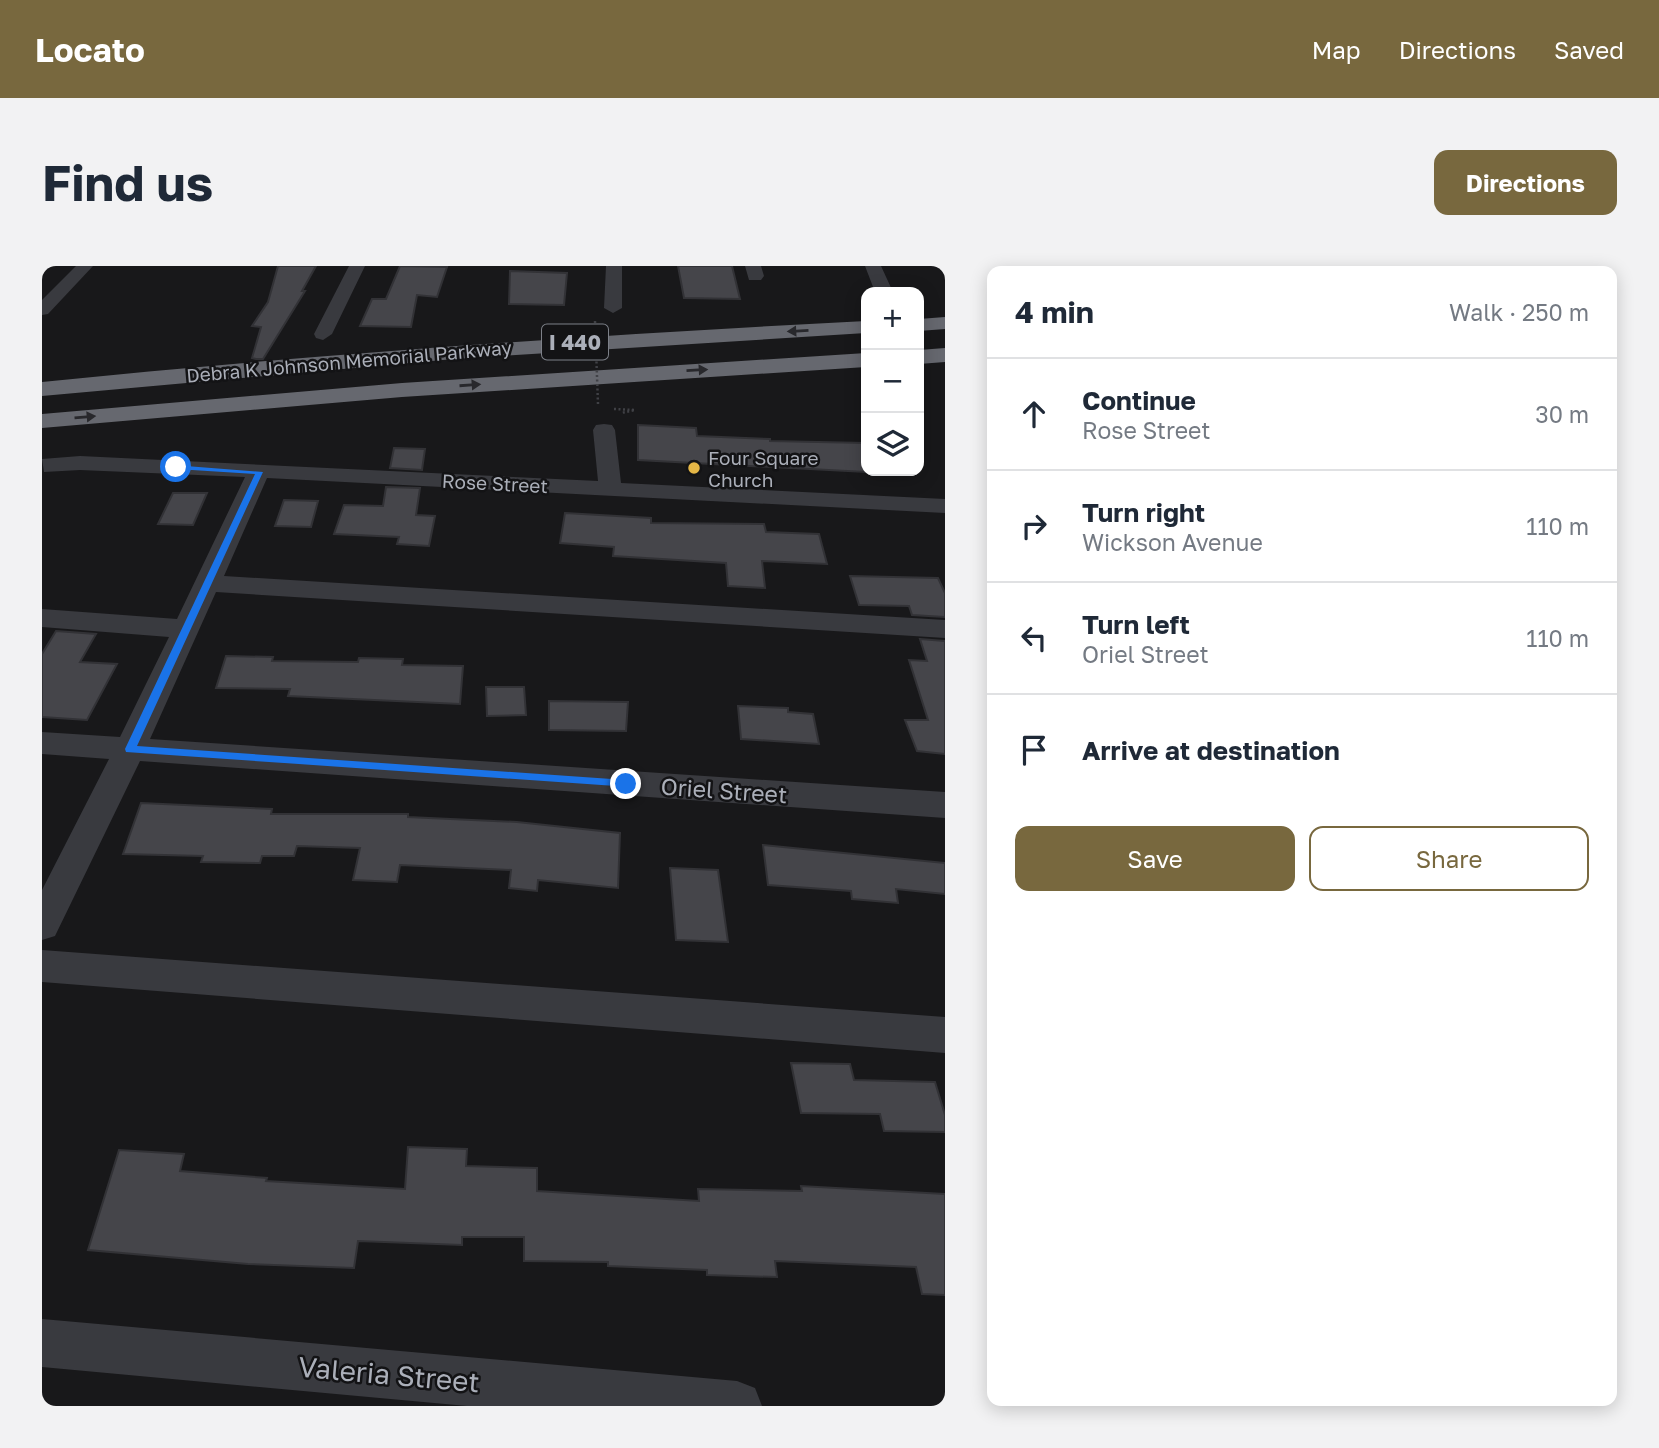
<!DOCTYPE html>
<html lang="en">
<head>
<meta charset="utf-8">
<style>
  :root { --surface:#fff; --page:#f2f2f3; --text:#1f2937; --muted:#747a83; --line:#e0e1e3; --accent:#78683e }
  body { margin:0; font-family:"Golos Text",sans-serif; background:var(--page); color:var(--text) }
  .controls { position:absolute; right:21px; top:21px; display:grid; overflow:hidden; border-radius:14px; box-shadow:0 4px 18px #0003 }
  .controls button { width:63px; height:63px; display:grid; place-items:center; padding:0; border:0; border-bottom:2px solid var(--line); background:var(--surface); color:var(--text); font:35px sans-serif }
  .stop { position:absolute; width:21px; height:21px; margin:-16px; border:5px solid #1a73e8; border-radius:50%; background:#fff }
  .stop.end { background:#1a73e8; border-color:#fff; box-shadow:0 2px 7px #0008 }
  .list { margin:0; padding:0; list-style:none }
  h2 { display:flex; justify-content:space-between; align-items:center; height:91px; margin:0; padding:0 28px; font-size:30px }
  h2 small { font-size:23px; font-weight:400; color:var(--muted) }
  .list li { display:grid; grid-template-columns:46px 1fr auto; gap:21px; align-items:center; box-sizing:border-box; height:112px; padding:0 28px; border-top:2px solid var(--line) }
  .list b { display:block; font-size:26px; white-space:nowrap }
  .list p { margin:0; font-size:23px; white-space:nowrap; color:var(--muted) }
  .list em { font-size:23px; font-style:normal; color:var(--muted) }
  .actions { display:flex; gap:14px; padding:21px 28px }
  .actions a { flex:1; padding:16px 0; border:2px solid var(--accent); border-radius:14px; text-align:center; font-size:24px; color:var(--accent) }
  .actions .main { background:var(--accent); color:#fff }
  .icon { flex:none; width:38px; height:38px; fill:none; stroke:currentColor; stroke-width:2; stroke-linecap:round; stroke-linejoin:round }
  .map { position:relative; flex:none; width:903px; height:1140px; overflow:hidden; border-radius:14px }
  header { display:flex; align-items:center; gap:42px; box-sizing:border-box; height:98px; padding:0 35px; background:var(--accent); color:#fff }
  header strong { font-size:33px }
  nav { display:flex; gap:38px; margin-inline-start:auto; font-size:24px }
  .intro { display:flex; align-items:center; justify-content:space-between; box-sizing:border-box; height:168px; padding:0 42px }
  h1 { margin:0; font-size:49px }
  .button { padding:18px 32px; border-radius:14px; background:var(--accent); color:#fff; font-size:24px; font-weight:700 }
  main { display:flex; gap:42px; padding:0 42px }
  aside { flex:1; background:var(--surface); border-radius:14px; box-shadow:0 4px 18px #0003 }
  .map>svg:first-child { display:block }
</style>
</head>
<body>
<header>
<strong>Locato</strong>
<nav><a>Map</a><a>Directions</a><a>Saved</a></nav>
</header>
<div class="intro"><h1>Find us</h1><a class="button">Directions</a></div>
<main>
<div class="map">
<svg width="903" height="1140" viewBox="0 0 903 1140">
  <rect width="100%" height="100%" fill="#18181a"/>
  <path fill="#45454a" stroke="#323236" stroke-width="2" d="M236,0H274L260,25H263L221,93H214L210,92L219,61L210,60L226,36Z
    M358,0L405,1L395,31L375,29L369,61L318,60L330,33H344Z
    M636,0H690L698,33L642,32Z
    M468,5L525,7L522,39L467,38Z
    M596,159L654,162L655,170L728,173V175L824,177V206L596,194Z
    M352,182L383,183L380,204L348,202Z
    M344,221L378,222L374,249L393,250L387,280L355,278L357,271L292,268L302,239L341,240Z
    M131,227H165L151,259L116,258Z
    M242,234L276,235L269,261L233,260Z
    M523,247L609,252V257L722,258L724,266L777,268L785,298L720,295L723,322L686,320L684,297L571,290L572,281L518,277Z
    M808,310L896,312L903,327V351L870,349L867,340L817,339Z
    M14,365L54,368L38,396L75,398L45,454L0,451V388Z
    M878,373L903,375V488L875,485L863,454H886L867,394L885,395Z
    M184,390L231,391L230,395L316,396L317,392L361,393L360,399L421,400L418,438L246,430L248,423L174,422Z
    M444,421H482L484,449L445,450Z
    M507,435L586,436L584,465L507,464Z
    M696,440L746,442V446L771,448L777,478L699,473Z
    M99,537L230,543L229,548H366V551L475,556L578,567L576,622L496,614L495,625L467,622L469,604L358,599L355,616L311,614L318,582L255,580L252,590H220L218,597L159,596L161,590L81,588Z
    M721,579L903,597V628L854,623L856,637L810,633L809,625L726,619Z
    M628,602L676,604L686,676L634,674Z
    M749,797L808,798L812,814L893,816L903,849V866L842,865L838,848L759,847Z
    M366,881L425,883L424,900L495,902V925L657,935L656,923L760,925L759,920L903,928V1029L880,1028L874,1001L733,995L735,1011L665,1009V1004L566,1000V996L482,995V971H420V979L316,975L312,1002L206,998L46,984L77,884L142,888L138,905L225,912L224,915L363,923Z"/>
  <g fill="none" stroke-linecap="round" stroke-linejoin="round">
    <path stroke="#404146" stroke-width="2.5" stroke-dasharray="2 2.5" stroke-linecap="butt" d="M572,143L593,144L579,147"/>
    <path fill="#393a3f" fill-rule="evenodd" d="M34,0H51L6,48L0,49V34Z
      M307,0H323L290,68L281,74L274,72L272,68Z
      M564,0H580V42L571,47L562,42Z
      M703,0H719L722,10L719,14H707Z
      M823,0H839L851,26H833Z
      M562,158L570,159L573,164L579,217L903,233V247L225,212L182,310L903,354V372L174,326L108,473L903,526V552L98,495L13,670L0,674V624L67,493L0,488V466L78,471L127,371L0,361V343L135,353L203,211L38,204L2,206L0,193L38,190L556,215L551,164L554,159Z
      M0,684L903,751V787L0,716Z
      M0,1053L695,1115L713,1122L720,1140H425L0,1101Z"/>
    <path fill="#66686f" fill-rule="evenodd" d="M903,51V63L877,65V53Z
      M824,55V67L412,93L0,130V116C274,88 549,69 824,55Z
      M903,82V96L877,98V84Z
      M824,87V101L360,131L0,162V148L360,117Z"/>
    <path stroke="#404146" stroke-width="2.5" stroke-dasharray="2 2.5" stroke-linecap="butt" d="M553,55L556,138"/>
  </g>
  <defs><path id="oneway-solid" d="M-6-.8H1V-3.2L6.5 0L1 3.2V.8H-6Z" transform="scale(1.75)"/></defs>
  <g fill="#28282c">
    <use href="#oneway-solid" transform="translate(756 65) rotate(177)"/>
    <use href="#oneway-solid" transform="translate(655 104) rotate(-3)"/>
    <use href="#oneway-solid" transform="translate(428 119) rotate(-4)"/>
    <use href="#oneway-solid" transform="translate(43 151) rotate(-5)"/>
  </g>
  <path fill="#1a73e8" d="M131,199L221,206L95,480L584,514L588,515V521L84,486L83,483L213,208L134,203Z"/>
  <circle fill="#e4b646" stroke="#131315" stroke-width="2.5" cx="652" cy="202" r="7"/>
  <g text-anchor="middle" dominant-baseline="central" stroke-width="5" stroke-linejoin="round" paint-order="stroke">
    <g font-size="19" fill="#abafb9" stroke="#131315">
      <text transform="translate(307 95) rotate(-5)">Debra K Johnson Memorial Parkway</text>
      <text transform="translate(453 217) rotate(3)">Rose Street</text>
    </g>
    <g font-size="19" fill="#abafb9" stroke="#131315" text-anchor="start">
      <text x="666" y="191">Four Square<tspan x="666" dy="22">Church</tspan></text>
    </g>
    <rect fill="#131315" stroke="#7d8088" stroke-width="2" x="500" y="58.5" width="66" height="35" rx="5"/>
    <g font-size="21" font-weight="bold" fill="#abafb9">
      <text x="533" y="76">I 440</text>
    </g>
    <g font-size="23" fill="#abafb9" stroke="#131315">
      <text transform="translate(682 524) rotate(4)">Oriel Street</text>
    </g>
    <g font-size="28" fill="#abafb9" stroke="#131315">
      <text transform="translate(347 1108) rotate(5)">Valeria Street</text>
    </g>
  </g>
</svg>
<div class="controls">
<button>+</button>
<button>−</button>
<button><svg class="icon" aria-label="layers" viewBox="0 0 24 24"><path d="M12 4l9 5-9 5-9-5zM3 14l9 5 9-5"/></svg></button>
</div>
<div class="stop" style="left:134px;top:201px"></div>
<div class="stop end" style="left:584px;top:518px"></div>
</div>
<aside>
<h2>4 min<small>Walk · 250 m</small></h2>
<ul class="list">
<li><svg class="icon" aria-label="ahead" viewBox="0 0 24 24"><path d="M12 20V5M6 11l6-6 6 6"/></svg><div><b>Continue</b><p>Rose Street</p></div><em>30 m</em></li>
<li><svg class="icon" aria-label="right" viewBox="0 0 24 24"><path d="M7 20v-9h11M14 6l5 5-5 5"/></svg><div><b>Turn right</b><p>Wickson Avenue</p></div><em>110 m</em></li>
<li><svg class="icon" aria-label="left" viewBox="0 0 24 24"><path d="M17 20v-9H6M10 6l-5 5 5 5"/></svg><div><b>Turn left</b><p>Oriel Street</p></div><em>110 m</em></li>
<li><svg class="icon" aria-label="arrive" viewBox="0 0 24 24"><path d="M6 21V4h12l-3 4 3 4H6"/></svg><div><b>Arrive at destination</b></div></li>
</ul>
<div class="actions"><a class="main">Save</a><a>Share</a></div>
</aside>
</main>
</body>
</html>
